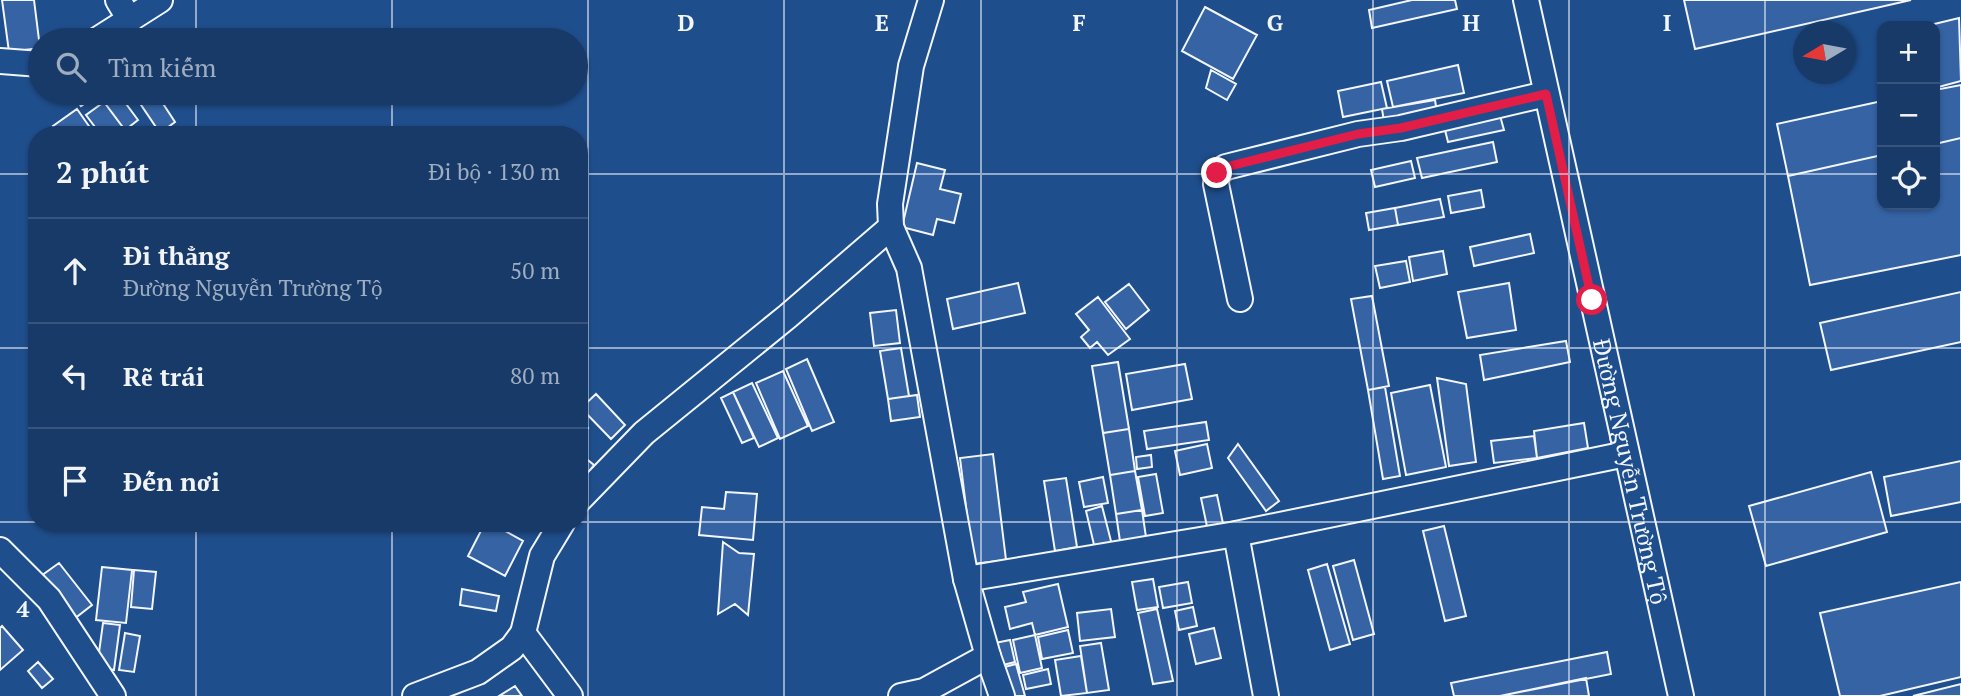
<!DOCTYPE html>
<html lang="vi">
<head>
<meta charset="utf-8">
<style>
  :root { --surface:#173a69; --page:#244571; --text:#f1f3f6; --muted:#9eadc0; --line:#36547d }
  body { margin:0; font-family:"PT Serif",serif; background:var(--page); color:var(--text) }
  .controls { position:absolute; right:21px; top:21px; display:grid; overflow:hidden; border-radius:14px; box-shadow:0 2px 5px #0004 }
  .controls button { width:63px; height:63px; display:grid; place-items:center; padding:0; border:0; border-bottom:2px solid var(--line); background:var(--surface); color:var(--text); font:35px sans-serif }
  .compass { position:absolute; left:1793px; top:21px; width:63px; height:63px; border-radius:50%; background:var(--surface); box-shadow:0 2px 5px #0004; rotate:260deg }
  .stop { position:absolute; width:21px; height:21px; margin:-16px; border:5px solid #e11d48; border-radius:50%; background:#fff }
  .stop.end { background:#e11d48; border-color:#fff; box-shadow:0 2px 7px #0008 }
  .list { margin:0; padding:0; list-style:none }
  h2 { display:flex; justify-content:space-between; align-items:center; height:91px; margin:0; padding:0 28px; font-size:30px }
  h2 small { font-size:23px; font-weight:400; color:var(--muted) }
  .list li { display:grid; grid-template-columns:46px 1fr auto; gap:21px; align-items:center; box-sizing:border-box; height:105px; padding:0 28px; border-top:2px solid var(--line) }
  .list b { display:block; font-size:26px; white-space:nowrap }
  .list p { margin:0; font-size:23px; white-space:nowrap; color:var(--muted) }
  .list em { font-size:23px; font-style:normal; color:var(--muted) }
  .icon { flex:none; width:38px; height:38px; fill:none; stroke:currentColor; stroke-width:2; stroke-linecap:round; stroke-linejoin:round }
  .map { position:relative; flex:none; width:1961px; height:696px; overflow:hidden }
  .search { position:absolute; background:var(--surface); box-shadow:0 2px 5px #0004; left:28px; top:28px; width:560px; height:77px; display:flex; align-items:center; gap:18px; box-sizing:border-box; padding:0 24px; border-radius:38px; color:var(--muted); font-size:26px }
  .panel { position:absolute; background:var(--surface); box-shadow:0 2px 5px #0004; left:28px; top:126px; width:560px; height:406px; border-radius:28px }
  .map>svg:first-child { display:block }
</style>
</head>
<body>
<div class="map">
<svg width="1961" height="696" viewBox="0 0 1961 696">
  <rect width="100%" height="100%" fill="#1f4e8c"/>
  <path fill="#3563a3" stroke="#f2f6ff" stroke-width="2" d="M2,0H34L40,48L9,52Z
    M1412,0H1455L1457,9L1372,28L1369,10Z
    M1684,0H1911L1695,49Z
    M1205,7L1257,35L1233,79L1182,51Z
    M1959,18L1961,81L1935,88V26H1926Z
    M1458,65L1464,93L1393,107L1387,81Z
    M1211,70L1236,84L1227,100L1206,88Z
    M1381,82L1387,108L1343,117L1338,91Z
    M1961,85V138L1935,144V90Z
    M72,93H100L81,106Z
    M116,93H118L138,120L125,130L104,102Z
    M133,93H156L175,122L160,133Z
    M1435,100L1438,119L1385,128L1382,109Z
    M1882,101V155L1788,176L1777,124Z
    M104,102L125,130L118,135H101L86,115Z
    M77,109L91,129L83,135H59L53,126Z
    M1499,112L1504,130L1448,142L1444,126Z
    M1961,138V255L1810,285L1788,176L1882,155V205H1935V144Z
    M1493,142L1497,162L1422,178L1417,158Z
    M1411,161L1415,178L1375,187L1371,170Z
    M917,163L945,170L940,189L961,194L954,223L937,219L933,235L902,227Z
    M1481,190L1484,207L1451,213L1448,196Z
    M1440,199L1444,217L1398,225L1395,208Z
    M1395,208L1398,225L1369,230L1366,213Z
    M1530,234L1534,253L1474,266L1470,247Z
    M1443,251L1447,274L1413,281L1409,257Z
    M1406,261L1410,282L1380,288L1375,266Z
    M1018,283L1025,313L953,329L947,299Z
    M1509,283L1516,330L1467,338L1458,292Z
    M1129,284L1149,310L1126,329L1105,302Z
    M1961,292V342L1831,370L1820,323Z
    M1372,296L1389,386L1368,390L1351,299Z
    M1098,297L1130,339L1108,355L1097,342L1090,348L1081,337L1089,330L1076,314Z
    M896,310L900,343L874,346L870,313Z
    M1566,341L1570,362L1484,380L1480,355Z
    M901,348L909,396L888,399L880,351Z
    M807,359L834,422L812,431L786,369Z
    M1118,362L1129,429L1103,433L1092,366Z
    M1185,364L1192,399L1132,410L1126,374Z
    M783,371L808,426L780,439L756,383Z
    M1437,378L1466,384L1476,462L1449,466Z
    M752,383L778,438L759,447L733,392Z
    M1430,385L1446,467L1406,475L1391,393Z
    M1385,387L1400,476L1383,479L1368,390Z
    M733,392L754,438L742,443L721,398Z
    M596,394L625,425L611,439L581,408Z
    M917,395L920,417L891,421L888,399Z
    M579,420L588,428L579,438Z
    M1206,422L1209,440L1147,449L1144,431Z
    M1584,423L1588,448L1537,458L1534,431Z
    M1129,429L1135,471L1110,475L1103,433Z
    M1534,436L1537,458L1494,463L1491,441Z
    M1207,444L1212,468L1180,475L1175,451Z
    M1238,444L1279,501L1266,511L1228,458Z
    M579,453L594,465L581,483L579,482Z
    M993,454L1006,560L973,564L960,458Z
    M1151,455L1152,467L1137,469L1136,457Z
    M1961,461V502L1891,516L1884,477Z
    M1135,471L1142,510L1116,514L1110,475Z
    M1871,472L1887,532L1766,566L1749,506Z
    M1156,474L1163,513L1145,516L1138,477Z
    M1103,477L1108,503L1084,507L1079,482Z
    M1066,478L1077,547L1055,551L1044,481Z
    M726,492L757,494L753,540L699,535L702,507L724,509Z
    M1217,495L1225,533L1209,536L1201,498Z
    M1102,506L1112,545L1095,549L1086,511Z
    M1142,510L1147,544L1121,548L1116,514Z
    M485,523H491L523,541L505,576L468,556Z
    M1444,526L1466,616L1445,621L1423,531Z
    M723,542L739,553L754,554L748,615L735,604L718,614Z
    M1354,560L1374,634L1353,640L1333,566Z
    M59,563L92,605L74,619L41,576Z
    M1327,564L1350,644L1330,650L1308,570Z
    M102,567L132,570L126,623L96,620Z
    M134,570L156,572L152,609L131,607Z
    M1153,579L1158,607L1137,610L1132,582Z
    M1188,582L1192,603L1163,608L1159,587Z
    M1961,582V677L1880,696H1840L1820,613Z
    M1058,584L1068,627L1035,635L1032,623L1010,629L1005,607L1026,602L1023,592Z
    M462,589L499,596L496,611L460,605Z
    M1193,607L1197,626L1179,630L1175,611Z
    M1111,609L1115,637L1080,641L1077,613Z
    M1157,609L1173,681L1153,684L1138,613Z
    M103,623L120,625L114,670L97,667Z
    M2,626L23,650L0,670V628Z
    M1214,628L1221,658L1196,664L1189,634Z
    M1068,630L1073,653L1042,659L1038,637Z
    M125,633L140,636L134,672L119,670Z
    M1035,635L1042,668L1020,673L1013,640Z
    M1010,640L1015,662L995,667L990,644Z
    M1101,643L1109,690L1087,693L1080,646Z
    M1607,652L1611,674L1500,696H1454L1451,683Z
    M1081,656L1087,693L1061,696L1055,660Z
    M38,662L53,679L42,688L28,671Z
    M1016,664L1025,696H1004L997,669Z
    M1048,669L1051,684L1026,689L1023,675Z
    M1586,678L1589,696H1500Z
    M1961,684V696H1913Z
    M515,686L522,696H499Z"/>
  <g fill="none" stroke-linecap="round" stroke-linejoin="round">
    <defs>
      <g id="minor">
        <path d="M118,0L130,20"/>
        <path id="s1" d="M1526,0L1681,696"/>
        <path d="M97,40L160,0"/>
        <path d="M0,61L40,64"/>
        <path d="M891,227L909,268L966,579L988,656L1002,696"/>
        <path d="M1240,299L1216,184L1217,173L1226,167L1358,134L1401,128L1546,94"/>
        <path d="M579,500L644,433L788,316L891,227L890,204L911,66L931,0"/>
        <path d="M1236,534L1266,696"/>
        <path d="M0,550L49,599L113,696"/>
        <path d="M966,579L1236,534L1626,454"/>
        <path d="M523,633L570,696"/>
        <path d="M415,696L478,672L512,648L523,633L542,556L562,523"/>
        <path d="M901,696L924,691L988,656"/>
      </g>
    </defs>
    <use href="#minor" stroke="#f2f6ff" stroke-width="28"/>
    <use href="#minor" stroke="#1f4e8c" stroke-width="24"/>
  </g>
  <g fill="none" stroke-linecap="round" stroke-linejoin="round">
    <path stroke="#e11d48" stroke-width="9" d="M1217,173L1226,167L1358,134L1401,128L1546,94L1592,300"/>
  </g>
  <path fill="none" stroke="#f2f6ff" stroke-width="2" stroke-opacity="0.55" d="M196,0V40M392,0V40M588,0V696M784,0V696M981,0V696M1177,0V696M1373,0V696M1569,0V696M1765,0V696M196,93V135M392,93V135M0,174H37M579,174H1882M1935,174H1961M0,348H37M579,348H1961M0,522H37M579,522H1961M196,523V696M392,523V696"/>
  <g text-anchor="middle" dominant-baseline="central" stroke-width="5" stroke-linejoin="round" paint-order="stroke">
    <g font-size="24" fill="#f2f6ff" stroke="#1f4e8c">
      <text stroke="none"><textPath href="#s1" startOffset="483">Đường Nguyễn Trường Tộ</textPath></text>
    </g>
  </g>
  <g font-size="23" text-anchor="middle" font-weight="bold" fill="#f2f6ff" stroke="#1f4e8c" stroke-width="5" stroke-linejoin="round" paint-order="stroke">
    <text x="686" y="31">D</text>
    <text x="882" y="31">E</text>
    <text x="1079" y="31">F</text>
    <text x="1275" y="31">G</text>
    <text x="1471" y="31">H</text>
    <text x="1667" y="31">I</text>
    <text x="23" y="617">4</text>
  </g>
</svg>
<div class="controls">
<button>+</button>
<button>−</button>
<button><svg class="icon" aria-label="locate" viewBox="0 0 24 24"><circle cx="12" cy="12" r="6"/><path d="M12 2v4M12 18v4M2 12h4M18 12h4"/></svg></button>
</div>
<svg class="compass" viewBox="-18 -18 36 36"><path d="M0-13l5 13h-10z" fill="#e53935"/><path d="M0 13l5-13h-10z" fill="#9eadc0"/></svg>
<div class="stop" style="left:1592px;top:300px"></div>
<div class="stop end" style="left:1217px;top:173px"></div>
<div class="search"><svg class="icon" aria-label="search" viewBox="0 0 24 24"><circle cx="10" cy="10" r="6"/><path d="M15 15l6 6"/></svg>Tìm kiếm</div>
<section class="panel">
<h2>2 phút<small>Đi bộ · 130 m</small></h2>
<ul class="list">
<li><svg class="icon" aria-label="ahead" viewBox="0 0 24 24"><path d="M12 20V5M6 11l6-6 6 6"/></svg><div><b>Đi thẳng</b><p>Đường Nguyễn Trường Tộ</p></div><em>50 m</em></li>
<li><svg class="icon" aria-label="left" viewBox="0 0 24 24"><path d="M17 20v-9H6M10 6l-5 5 5 5"/></svg><div><b>Rẽ trái</b></div><em>80 m</em></li>
<li><svg class="icon" aria-label="arrive" viewBox="0 0 24 24"><path d="M6 21V4h12l-3 4 3 4H6"/></svg><div><b>Đến nơi</b></div></li>
</ul>
</section>
</div>
</body>
</html>
